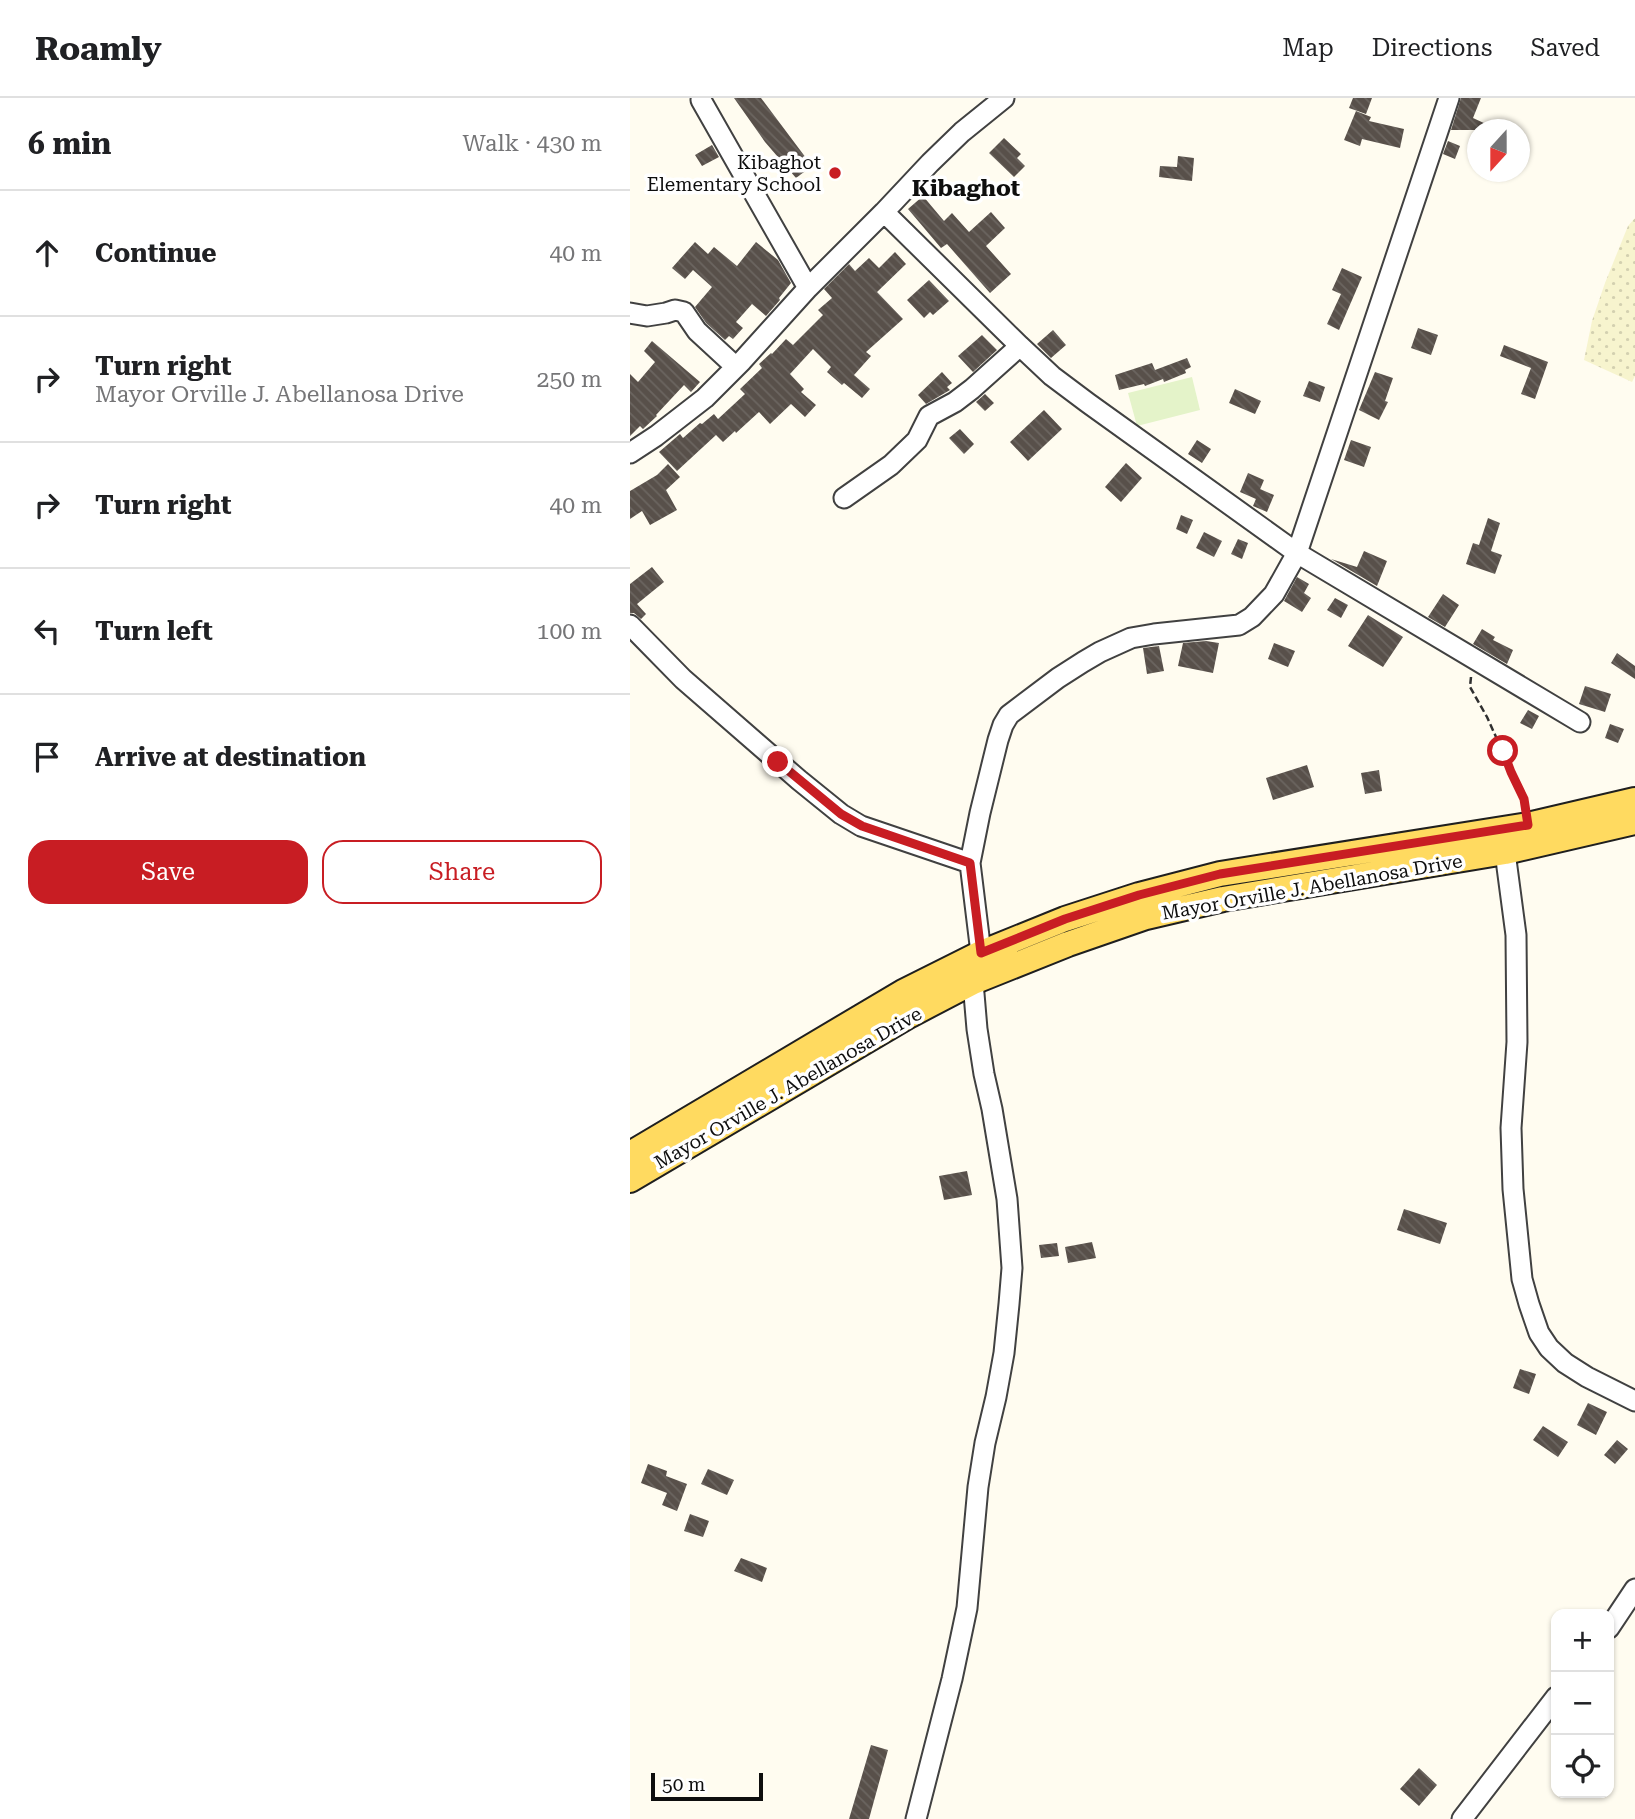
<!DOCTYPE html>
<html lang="en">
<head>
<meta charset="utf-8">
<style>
  :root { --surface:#fff; --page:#f2f2f2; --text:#202124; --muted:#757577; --line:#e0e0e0; --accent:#c81d23 }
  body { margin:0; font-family:"Roboto Serif",serif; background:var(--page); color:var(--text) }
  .controls { position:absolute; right:21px; bottom:21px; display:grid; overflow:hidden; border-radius:14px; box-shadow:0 2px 5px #0004 }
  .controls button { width:63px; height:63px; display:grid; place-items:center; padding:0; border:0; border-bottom:2px solid var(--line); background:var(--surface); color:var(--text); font:35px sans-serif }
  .compass { position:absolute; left:837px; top:21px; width:63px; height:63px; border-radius:50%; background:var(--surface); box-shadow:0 2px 5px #0004; rotate:201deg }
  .scale { position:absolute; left:21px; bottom:18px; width:112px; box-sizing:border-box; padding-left:7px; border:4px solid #0e0e0e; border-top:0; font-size:19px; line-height:24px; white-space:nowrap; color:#0e0e0e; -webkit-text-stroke:5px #fff; paint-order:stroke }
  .stop { position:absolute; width:21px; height:21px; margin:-16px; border:5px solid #c81d23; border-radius:50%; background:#fff }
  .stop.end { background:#c81d23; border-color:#fff; box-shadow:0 2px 7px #0008 }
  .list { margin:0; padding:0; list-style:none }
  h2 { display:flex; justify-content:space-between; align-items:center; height:91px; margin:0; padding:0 28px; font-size:30px }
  h2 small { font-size:23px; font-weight:400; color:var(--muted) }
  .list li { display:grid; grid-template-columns:46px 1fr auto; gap:21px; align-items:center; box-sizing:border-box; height:126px; padding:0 28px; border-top:2px solid var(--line) }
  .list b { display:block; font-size:26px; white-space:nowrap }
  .list p { margin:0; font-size:23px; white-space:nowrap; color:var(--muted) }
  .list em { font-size:23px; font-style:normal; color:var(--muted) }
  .actions { display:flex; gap:14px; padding:21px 28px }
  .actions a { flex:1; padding:16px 0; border:2px solid var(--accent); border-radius:21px; text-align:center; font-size:24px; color:var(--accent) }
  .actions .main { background:var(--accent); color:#fff }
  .icon { flex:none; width:38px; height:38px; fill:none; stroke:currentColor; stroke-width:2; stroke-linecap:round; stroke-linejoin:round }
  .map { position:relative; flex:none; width:1005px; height:1721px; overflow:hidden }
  header { display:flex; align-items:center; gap:42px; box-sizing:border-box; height:98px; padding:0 35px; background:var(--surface); border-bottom:2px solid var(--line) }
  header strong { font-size:33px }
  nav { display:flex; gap:38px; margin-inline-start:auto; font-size:24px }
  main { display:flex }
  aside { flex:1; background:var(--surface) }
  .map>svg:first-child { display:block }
</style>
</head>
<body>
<header>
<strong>Roamly</strong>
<nav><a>Map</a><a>Directions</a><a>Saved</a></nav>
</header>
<main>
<aside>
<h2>6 min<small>Walk · 430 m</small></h2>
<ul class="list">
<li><svg class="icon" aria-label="ahead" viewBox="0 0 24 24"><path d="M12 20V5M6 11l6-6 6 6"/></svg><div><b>Continue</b></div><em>40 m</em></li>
<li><svg class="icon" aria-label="right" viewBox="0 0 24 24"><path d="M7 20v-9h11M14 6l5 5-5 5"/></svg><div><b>Turn right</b><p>Mayor Orville J. Abellanosa Drive</p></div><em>250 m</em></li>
<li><svg class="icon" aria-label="right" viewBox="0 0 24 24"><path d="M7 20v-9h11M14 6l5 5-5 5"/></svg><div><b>Turn right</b></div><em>40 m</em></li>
<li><svg class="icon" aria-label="left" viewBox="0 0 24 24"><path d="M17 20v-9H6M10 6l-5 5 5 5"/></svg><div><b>Turn left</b></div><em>100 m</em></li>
<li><svg class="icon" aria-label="arrive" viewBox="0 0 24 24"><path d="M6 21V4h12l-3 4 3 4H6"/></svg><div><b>Arrive at destination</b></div></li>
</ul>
<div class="actions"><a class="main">Save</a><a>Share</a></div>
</aside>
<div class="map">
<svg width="1005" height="1721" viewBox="0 0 1005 1721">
  <defs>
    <pattern id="farmland-dots" width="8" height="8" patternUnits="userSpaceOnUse" patternTransform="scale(1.75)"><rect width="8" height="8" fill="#f7f4ce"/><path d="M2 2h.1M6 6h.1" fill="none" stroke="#d3d0b0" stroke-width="1.8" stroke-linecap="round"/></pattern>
    <pattern id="building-back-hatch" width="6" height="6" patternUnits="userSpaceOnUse" patternTransform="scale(1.75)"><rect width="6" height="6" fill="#58504a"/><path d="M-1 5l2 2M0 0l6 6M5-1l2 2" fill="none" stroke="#6b6560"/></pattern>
  </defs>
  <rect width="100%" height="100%" fill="#fffcf0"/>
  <path fill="url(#farmland-dots)" d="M1005,120V278L1002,284L954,262L962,223L975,185L998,128Z"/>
  <path fill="#e4f3c9" d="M562,279L570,312L507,328L498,295Z"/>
  <path fill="url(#building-back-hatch)" d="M104,0H131L182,68L166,80L135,44Z
    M723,0H742L736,16L719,10Z
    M831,0H851L843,20L869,32H821Z
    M726,13L741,19L739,23L774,31L770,50L732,41L730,48L714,42Z
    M374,40L391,56L387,60L395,68L384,79L359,55Z
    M818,43L830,48L825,61L813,56Z
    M82,47L89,59L72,68L65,57Z
    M548,58L564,60L562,83L529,79L530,68L547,69Z
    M293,98L314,123L322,115L339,134L361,114L375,130L356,148L381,176L360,195L317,146L311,150L278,111Z
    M65,144L78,156L84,149L107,168L126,144L148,162L161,185L149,200L150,202L136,218L122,206L106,224L113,230L103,241L99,238L95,242L76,225L65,209L82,189L63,172L55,181L42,170Z
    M265,154L276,166L247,194L273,221L236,254L241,258L224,277L240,291L232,300L214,285L212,287L197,274L201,269L183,251L160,276L174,291L171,294L186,307L175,319L161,306L140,326L129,314L106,335L105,333L93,344L86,337L47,373L29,354L50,336L53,340L70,325L72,326L84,316L88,321L115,296L110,291L132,270L129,266L141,255L142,256L156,241L163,247L193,217L188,212L202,200L194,191L219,166L225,173L239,160L249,170Z
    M712,170L732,179L709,232L697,226L711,196L702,192Z
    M299,182L319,203L303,217L300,214L294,220L277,202Z
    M788,230L808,237L801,257L781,250Z
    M423,232L436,247L421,260L407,246Z
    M352,237L367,252L343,274L328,258Z
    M22,243L70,284L61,294L54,287L26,317L27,318L13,331L10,328L0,338V276L8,284L25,264L14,253Z
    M874,247L918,264L905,301L891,296L901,270L870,258Z
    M557,260L561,269L555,272L556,275L534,284L533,281L515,288L514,286L489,292L485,277L522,265L525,272Z
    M312,274L322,285L317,289L320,292L296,306L288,297Z
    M745,274L763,280L755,303L758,304L749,322L729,312Z
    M679,283L695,289L690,304L673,298Z
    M605,291L631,303L625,316L599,305Z
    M355,296L364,305L355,313L346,304Z
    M414,312L432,331L398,363L380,344Z
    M330,331L344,346L334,356L319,340Z
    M567,342L581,351L572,365L558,356Z
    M721,342L741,349L734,369L714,362Z
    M496,365L512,380L491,404L475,389Z
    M38,366L50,379L36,392L47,412L20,427L12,413L0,421V393L27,377Z
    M618,375L634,382L626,401L610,394Z
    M630,391L644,397L637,414L623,408Z
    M551,417L563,422L557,436L546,431Z
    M858,420L870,425L861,453L872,457L865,476L836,466L843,445L849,447Z
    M574,434L592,443L584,459L566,450Z
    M608,441L618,445L612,461L601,456Z
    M734,453L757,463L747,488L701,461L727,469Z
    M22,469L34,484L7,506L16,516L11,521L4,515H0V486Z
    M667,479L679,486L674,495L681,500L672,514L654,503Z
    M813,496L829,507L815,529L798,519Z
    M705,500L718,507L711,520L697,512Z
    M738,517L773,539L753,569L718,548Z
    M852,531L865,539L863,542L883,552L877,566L843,546Z
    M576,543L589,545L583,575L548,568L553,545Z
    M644,545L665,553L658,569L638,561Z
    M529,548L534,573L517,576L513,550Z
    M987,555L1005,568V581L981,565Z
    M955,588L981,596L975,614L949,606Z
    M898,612L909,618L902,631L890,625Z
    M980,626L994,631L988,645L975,640Z
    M677,667L684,689L643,702L636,680Z
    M749,672L752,693L735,696L731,675Z
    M337,1073L342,1097L314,1102L309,1078Z
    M774,1111L817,1125L810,1146L767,1132Z
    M462,1144L466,1160L438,1165L435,1149Z
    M427,1145L429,1158L411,1160L409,1147Z
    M890,1271L906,1276L899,1296L883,1290Z
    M958,1305L977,1314L966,1337L947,1327Z
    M913,1328L938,1344L928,1359L903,1342Z
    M987,1342L998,1351L985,1366L974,1357Z
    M18,1366L37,1373L36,1378L57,1386L47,1413L32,1407L37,1395L11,1385Z
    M78,1371L104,1382L97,1397L71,1386Z
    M60,1416L79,1423L73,1439L54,1433Z
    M111,1460L137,1470L132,1484L104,1473Z
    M241,1647L258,1652L239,1721H219Z
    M789,1670L807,1687L789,1708L770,1691Z"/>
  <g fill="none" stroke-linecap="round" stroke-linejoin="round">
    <defs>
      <path id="minor" d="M71,2L178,190
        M254,114L390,248L422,278L458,305L667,455L950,624
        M0,215L17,218L36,215L45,212L54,214L67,233L106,269
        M0,355L26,338L75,300L112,263L178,190L254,114L300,65L332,34L374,0
        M214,400L261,367L287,342L299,318L325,304L342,291L390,248
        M0,527L53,581L169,682L211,716L231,728L340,765
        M875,754L886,837L887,944L881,1030L883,1091L892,1181L899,1206L909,1235L919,1250L935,1265L957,1279L1005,1303
        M351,855L340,765L350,715L368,642L373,627L379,617L428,580L453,564L470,554L501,540L524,536L609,527L622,519L644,496L667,455L819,0
        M979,1530L1005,1491
        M286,1721L322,1581L337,1510L348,1389L355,1345L366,1299L374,1255L379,1206L382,1170L377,1101L362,1011L354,976L347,931L343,884
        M832,1721L926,1599"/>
      <path id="major" d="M0,1056L273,894L351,855L435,821L509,797L590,776L898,727L1005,702
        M0,1082L280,917L343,884L438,846L516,819L593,801L875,754L1005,724"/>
    </defs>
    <use href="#minor" stroke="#414141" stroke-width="23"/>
    <use href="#major" stroke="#1f1f1f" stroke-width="28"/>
    <path stroke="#303030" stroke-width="2.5" stroke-dasharray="7 3.5" stroke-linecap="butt" d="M841,579L840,589L857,619L894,701L895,706"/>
    <use href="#minor" stroke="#fff" stroke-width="19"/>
    <use href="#major" stroke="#ffda60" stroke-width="24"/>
  </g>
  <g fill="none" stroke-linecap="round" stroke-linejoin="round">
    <path stroke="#c81d23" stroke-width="9" d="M148,664L211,716L232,728L340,765L351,855L435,821L509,797L590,776L898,727L894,701L881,674L873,653"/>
  </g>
  <circle fill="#c81d23" stroke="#fff" stroke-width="2.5" cx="205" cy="75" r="7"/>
  <g text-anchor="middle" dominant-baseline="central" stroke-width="7" stroke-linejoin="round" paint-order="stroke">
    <g font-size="19" fill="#0e0e0e" stroke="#fff" text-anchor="end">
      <text x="191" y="64">Kibaghot<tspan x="191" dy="22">Elementary School</tspan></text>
    </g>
    <g font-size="19" fill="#0e0e0e" stroke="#fff">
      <text transform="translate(682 789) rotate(-10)">Mayor Orville J. Abellanosa Drive</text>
      <text transform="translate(158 990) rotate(-30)">Mayor Orville J. Abellanosa Drive</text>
    </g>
    <g font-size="23" font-weight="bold" fill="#0e0e0e" stroke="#fff">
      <text x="336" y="90">Kibaghot</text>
    </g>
  </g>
</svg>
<div class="controls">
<button>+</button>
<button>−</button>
<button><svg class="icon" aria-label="locate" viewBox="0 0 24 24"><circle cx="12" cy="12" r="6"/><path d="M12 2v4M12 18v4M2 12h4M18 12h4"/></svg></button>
</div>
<svg class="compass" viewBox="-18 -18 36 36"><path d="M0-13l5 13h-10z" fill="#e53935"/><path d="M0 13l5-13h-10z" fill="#757577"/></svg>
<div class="scale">50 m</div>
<div class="stop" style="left:873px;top:653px"></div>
<div class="stop end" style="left:148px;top:664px"></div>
</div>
</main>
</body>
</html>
